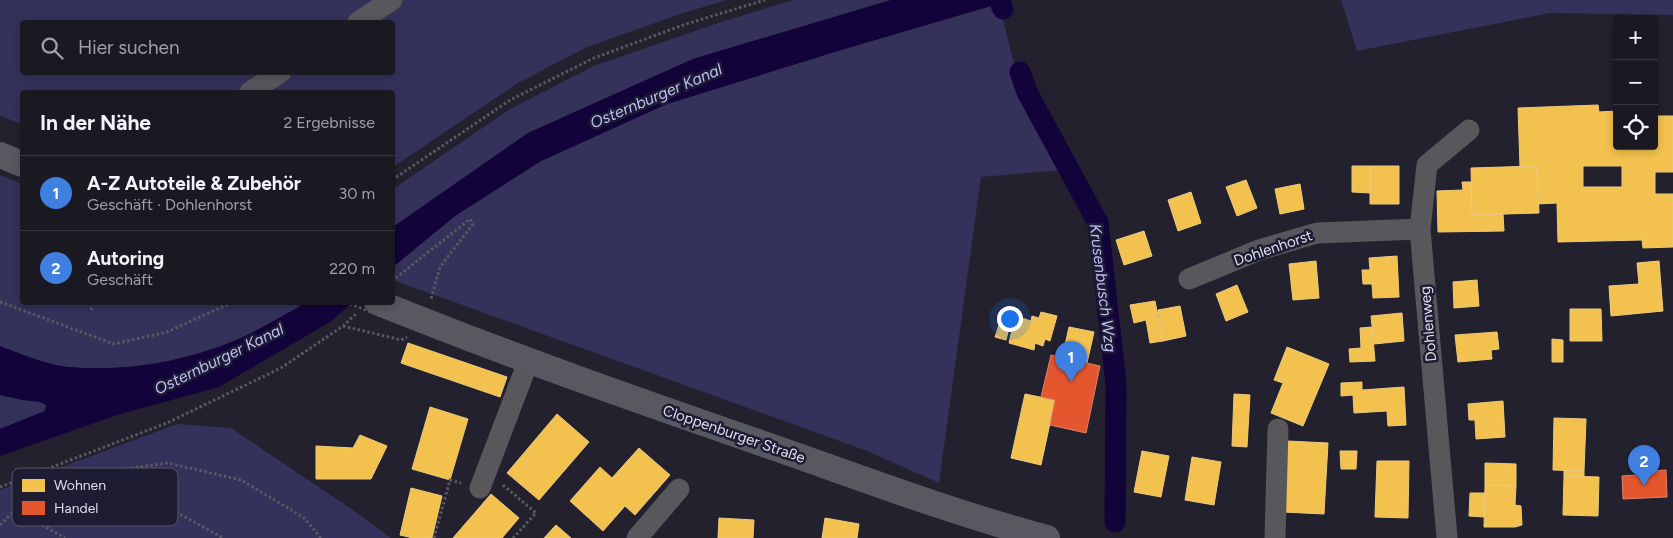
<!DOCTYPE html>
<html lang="de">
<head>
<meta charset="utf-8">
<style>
  :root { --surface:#1a1922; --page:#23222a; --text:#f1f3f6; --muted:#9fa0a5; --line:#383840; --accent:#9d9caa }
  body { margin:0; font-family:Figtree,sans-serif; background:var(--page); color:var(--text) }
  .controls { position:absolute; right:15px; top:15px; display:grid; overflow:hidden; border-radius:5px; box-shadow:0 2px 8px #0003 }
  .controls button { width:45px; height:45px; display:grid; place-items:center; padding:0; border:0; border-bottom:1px solid var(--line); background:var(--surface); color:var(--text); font:25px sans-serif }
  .you { position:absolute; left:1009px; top:318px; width:18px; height:18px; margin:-12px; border:4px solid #fff; border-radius:50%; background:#1a73e8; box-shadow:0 0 0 8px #1a73e833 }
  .badge { display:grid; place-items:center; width:32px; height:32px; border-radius:50%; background:var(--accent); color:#fff; font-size:16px; font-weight:700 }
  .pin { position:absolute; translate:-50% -41px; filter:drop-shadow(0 1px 2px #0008) }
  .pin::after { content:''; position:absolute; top:26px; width:18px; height:15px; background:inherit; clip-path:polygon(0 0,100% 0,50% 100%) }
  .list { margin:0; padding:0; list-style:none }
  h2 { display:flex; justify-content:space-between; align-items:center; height:65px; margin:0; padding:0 20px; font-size:21px }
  h2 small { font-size:16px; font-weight:400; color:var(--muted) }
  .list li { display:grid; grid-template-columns:32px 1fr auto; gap:15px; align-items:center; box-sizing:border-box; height:75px; padding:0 20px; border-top:1px solid var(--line) }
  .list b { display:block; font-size:19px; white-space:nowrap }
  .list p { margin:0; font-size:16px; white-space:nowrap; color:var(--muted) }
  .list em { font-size:16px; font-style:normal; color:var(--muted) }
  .icon { flex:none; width:28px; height:28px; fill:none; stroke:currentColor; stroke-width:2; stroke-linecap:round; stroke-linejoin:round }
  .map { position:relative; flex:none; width:1673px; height:538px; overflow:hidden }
  .search { position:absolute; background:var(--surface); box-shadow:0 2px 8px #0003; left:20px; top:20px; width:375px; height:55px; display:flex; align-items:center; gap:12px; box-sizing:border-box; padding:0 18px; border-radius:5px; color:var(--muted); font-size:19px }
  .panel { position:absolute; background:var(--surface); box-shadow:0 2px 8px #0003; left:20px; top:90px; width:375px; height:215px; border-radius:5px }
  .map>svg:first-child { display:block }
</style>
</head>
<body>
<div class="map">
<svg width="1673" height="538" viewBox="0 0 1673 538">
  <rect width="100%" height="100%" fill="#22212d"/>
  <path fill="#34315b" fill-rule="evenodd" d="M0,0H727L683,13L587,47L518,83L393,167L392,92H22V124L0,116ZM22,22H392V72H22Z
    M793,0H891L693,59L528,133L393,227V189L510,109L594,66L718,23Z
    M1341,0H1673V15L1550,13L1357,51Z
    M999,4L1019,83L1063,170L981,177L939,483L867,451L393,280L392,267L455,216L541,161L667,104L841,50Z
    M0,175L22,184V302H293L299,307C278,318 256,332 234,341C183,362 125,372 69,367C50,366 18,353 0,346Z
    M0,395L23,400L40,402L46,405L45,411L0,429Z
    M177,424L231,428L353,510L391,538H0V490Z"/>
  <path fill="#12033b" d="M891,0H1011L841,50L667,104L541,161L455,216L393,267V227L528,133L693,59Z
    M303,303H352L330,322L219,387L117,415L0,456V429L45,411L46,405L40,402L23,400L0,395V346C18,353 50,366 69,367C125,372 183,362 234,341C256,332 278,318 299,307Z"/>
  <path fill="#f2c14e" stroke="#ecca7e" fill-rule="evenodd" d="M1598,105L1599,112L1617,111V146H1654V116H1673V172H1655V194H1673V247L1643,248L1642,240L1558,242L1557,203L1538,204L1537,166L1520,167L1518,108ZM1583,166H1622V187H1583Z
    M1352,166H1370V193L1352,192Z
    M1370,166H1399V204H1370Z
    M1537,166L1539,213L1472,215L1471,168Z
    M1246,180L1257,208L1237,216L1226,187Z
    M1462,182H1471L1472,215L1503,214L1504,231L1438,232L1437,191L1463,190Z
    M1300,184L1304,209L1280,214L1275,189Z
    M1191,192L1201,223L1178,231L1168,200Z
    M1144,231L1152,256L1124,265L1116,240Z
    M1397,256L1399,297L1373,298L1372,284H1363L1362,270H1370L1369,258Z
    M1316,261L1319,298L1293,300L1289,264Z
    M1659,261L1663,311L1611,316L1609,286L1639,284L1637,263Z
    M1477,280L1479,306L1454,308L1453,282Z
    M1237,285L1248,312L1226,321L1216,294Z
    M1155,301L1163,341L1150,343L1146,320L1134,323L1130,305Z
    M1180,306L1186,336L1163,341L1158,310Z
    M1570,309H1601L1602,341H1570Z
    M1041,312L1057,316L1050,341L1045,339L1043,346L1035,343L1034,350L1009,343L1014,322L1020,324L1022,318L1031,321L1032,316L1039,318Z
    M1402,313L1404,341L1374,344L1371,316Z
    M999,325L1009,328L1006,340L995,337Z
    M1069,327L1094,332L1087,363L1062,358Z
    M1372,327L1375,361L1350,362L1349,349L1361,348L1360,328Z
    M1497,332L1499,349L1491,350L1492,359L1458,362L1455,335Z
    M1552,339L1563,340V362H1552Z
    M408,343L507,377L500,397L401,363Z
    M1287,347L1329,364L1303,426L1271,413L1283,383L1274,380Z
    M1362,382V390L1404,387L1406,425L1388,426L1387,411L1354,413L1353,395L1341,396V383Z
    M1025,394L1055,400L1041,465L1011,458Z
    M1234,394L1250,395L1247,447L1232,446Z
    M1503,401L1505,437L1476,439L1475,420H1469L1468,404Z
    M430,407L468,419L450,480L412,469Z
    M557,414L589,442L539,500L507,473Z
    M1554,418L1586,419L1584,471L1553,470Z
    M360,435L387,446L371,479H316V446L353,448Z
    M1287,441L1328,443L1324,514L1283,512Z
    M639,448L670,475L635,515L625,506L603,531L570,501L600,467L612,478Z
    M1142,451L1169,456L1161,497L1134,492Z
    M1340,451H1357L1356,469H1341Z
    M1192,457L1221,462L1214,505L1185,500Z
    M1377,461H1409L1408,518L1375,517Z
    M1485,463L1516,464V486L1485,485Z
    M1564,470L1584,471V476H1564Z
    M1564,476L1599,477L1598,516L1563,515Z
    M1485,485L1516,486L1515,505L1521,506L1522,525L1515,527H1484Z
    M411,488L442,496L432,538H413L400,535Z
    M1470,493H1485L1484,517L1469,516Z
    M491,494L519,518L502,538H453Z
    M719,518L754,520L753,538H718Z
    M825,518L859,524L857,538H822Z
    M556,525L571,538H544Z"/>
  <path fill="#e4572e" stroke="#e28068" d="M1051,355L1100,366L1086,433L1050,425L1055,400L1041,397Z
    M1666,470L1667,497L1623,499L1622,476L1650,474V471Z"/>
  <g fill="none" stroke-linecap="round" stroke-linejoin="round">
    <path stroke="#12033b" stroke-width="21" d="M999,0L1003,9
      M1020,72L1027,92L1098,223L1116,384L1115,522"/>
    <path stroke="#595960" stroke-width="3" stroke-dasharray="2.5 2.5" stroke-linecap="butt" d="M392,180L510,100L594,58L686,24L765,0
      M392,281L470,219L473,224L440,267L431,299
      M0,302L114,344L167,332L233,302
      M91,310L94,302
      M343,326L401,340L407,337
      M106,473L223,538
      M503,485L536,513L513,538
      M0,487L167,423L281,368L343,326L357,313
      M16,510L65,538
      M0,525L16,509L104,472L168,463L241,480L303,517L321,538
      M434,538L450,480L461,483"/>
    <path stroke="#57575c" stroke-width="21" d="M358,22L392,0
      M250,92L281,72
      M1189,279L1259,250L1317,233L1420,229
      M480,488L528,362
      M637,538L679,489
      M1275,538L1278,429
      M1447,538L1420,229L1427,165L1469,130"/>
    <path stroke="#585860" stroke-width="26" d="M0,155L22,164
      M377,302C510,356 645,403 781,450C869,481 957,514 1047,538"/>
    <path stroke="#595960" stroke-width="3" stroke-dasharray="2.5 2.5" stroke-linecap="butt" d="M345,302L419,331"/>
  </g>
  <g text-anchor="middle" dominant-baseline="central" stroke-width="5" stroke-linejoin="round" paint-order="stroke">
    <g font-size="15" fill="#dfdfee" stroke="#1d1c32">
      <text transform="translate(1273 248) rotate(-19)">Dohlenhorst</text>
      <text transform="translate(1428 324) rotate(-95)">Dohlenweg</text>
      <text transform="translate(734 434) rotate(19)">Cloppenburger Straße</text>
    </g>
    <g font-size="16" font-style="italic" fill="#bebef9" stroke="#1d1c32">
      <text transform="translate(656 96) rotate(-23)">Osternburger Kanal</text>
      <text transform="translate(1103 288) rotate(83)">Krusenbusch Wzg</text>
      <text transform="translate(219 359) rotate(-26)">Osternburger Kanal</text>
    </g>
  </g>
  <rect x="12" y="468" width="166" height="58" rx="8" fill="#1d1c32" stroke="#57566a" stroke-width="1"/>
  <rect x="22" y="479" width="23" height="13" fill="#f2c14e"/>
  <rect x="22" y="501" width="23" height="14" fill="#e4572e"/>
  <g font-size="14" fill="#dfdfee">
    <text x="54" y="490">Wohnen</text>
    <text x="54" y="513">Handel</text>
  </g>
</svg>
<div class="controls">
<button>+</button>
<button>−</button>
<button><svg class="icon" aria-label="locate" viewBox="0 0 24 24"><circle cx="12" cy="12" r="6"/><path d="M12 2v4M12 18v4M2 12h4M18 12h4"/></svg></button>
</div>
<div class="you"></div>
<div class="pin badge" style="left:1071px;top:382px;background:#3f7fe0">1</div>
<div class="pin badge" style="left:1644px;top:486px;background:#3f7fe0">2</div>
<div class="search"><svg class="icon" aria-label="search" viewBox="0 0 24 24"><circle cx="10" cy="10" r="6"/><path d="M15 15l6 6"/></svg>Hier suchen</div>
<section class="panel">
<h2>In der Nähe<small>2 Ergebnisse</small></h2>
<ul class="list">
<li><span class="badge" style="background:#3f7fe0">1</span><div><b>A-Z Autoteile &amp; Zubehör</b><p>Geschäft · Dohlenhorst</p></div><em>30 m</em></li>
<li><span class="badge" style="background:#3f7fe0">2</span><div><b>Autoring</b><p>Geschäft</p></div><em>220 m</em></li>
</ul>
</section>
</div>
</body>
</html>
